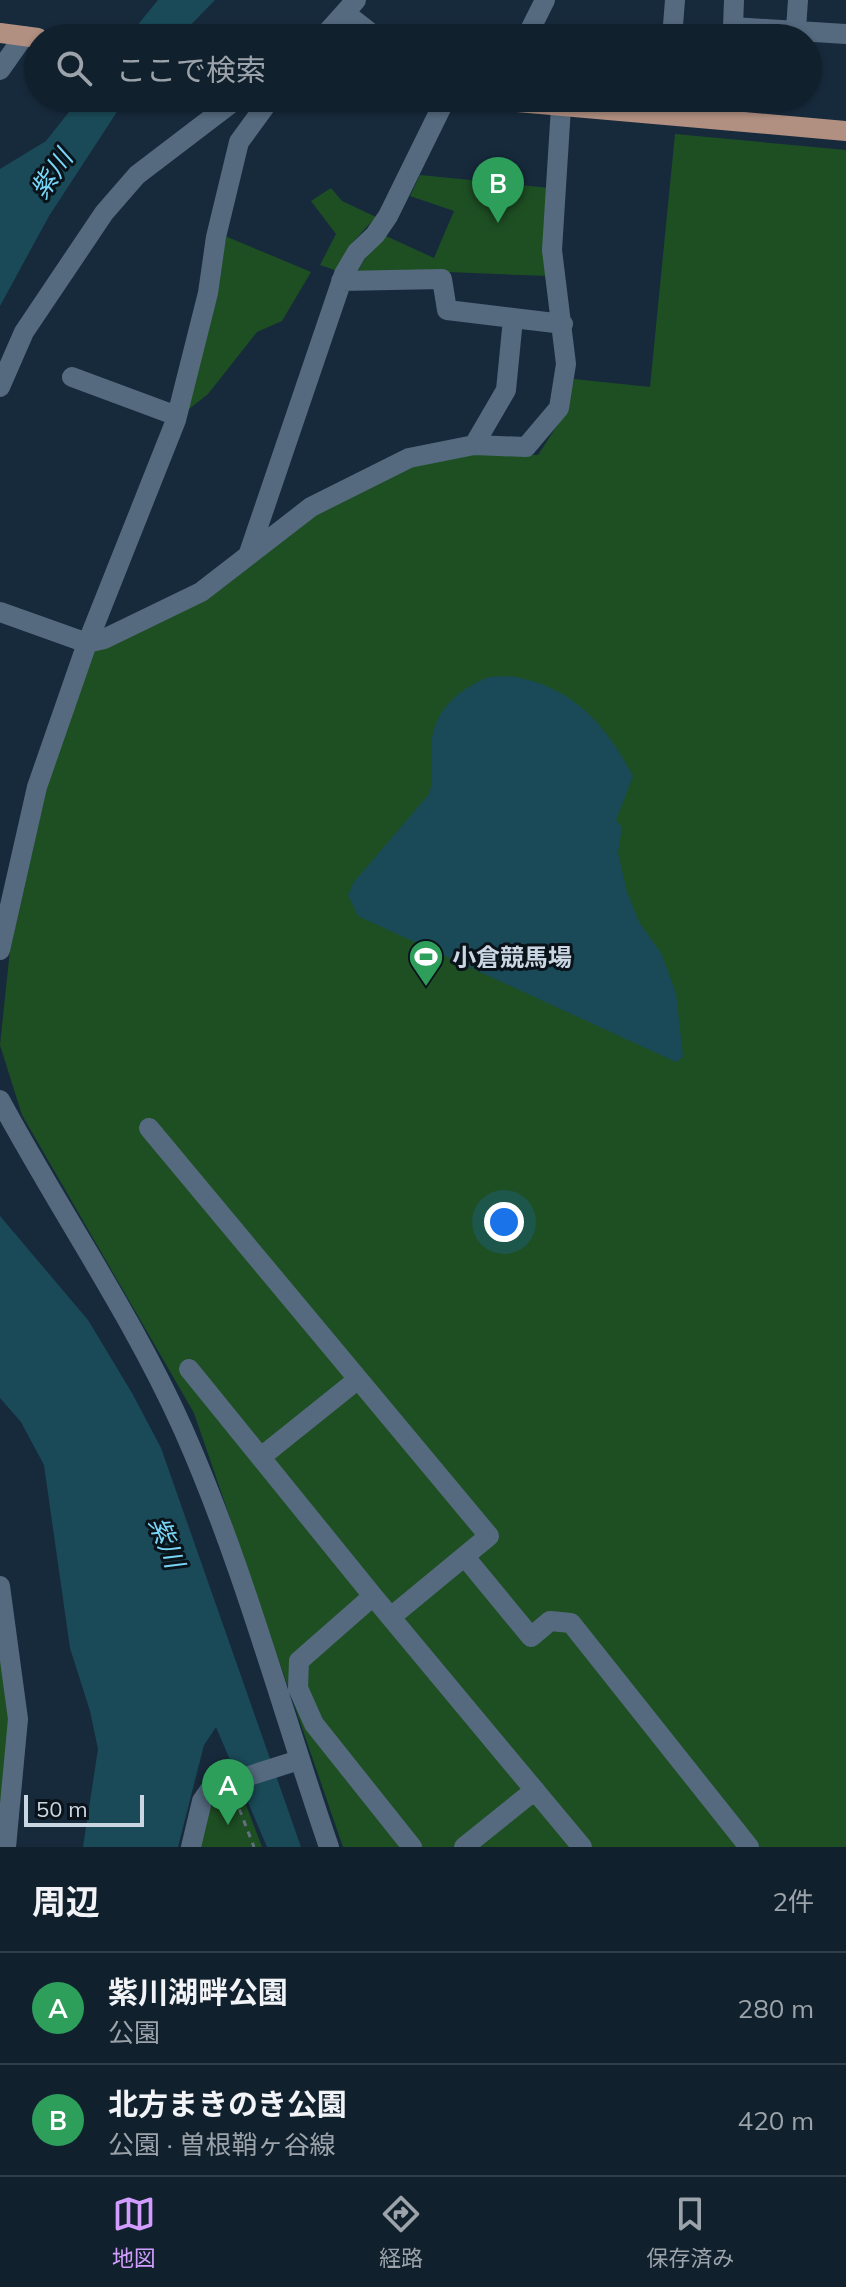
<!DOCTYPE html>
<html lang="ja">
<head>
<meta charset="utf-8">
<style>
  :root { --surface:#11202d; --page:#1e2d39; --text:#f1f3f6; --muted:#9ca3aa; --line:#303e49; --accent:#d19dfe }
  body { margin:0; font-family:Mulish,"Noto Sans JP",sans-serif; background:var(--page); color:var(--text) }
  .scale { position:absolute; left:24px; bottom:20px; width:120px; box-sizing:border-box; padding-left:8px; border:4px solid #cad6e2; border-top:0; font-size:22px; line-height:28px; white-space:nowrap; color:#cad6e2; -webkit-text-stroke:6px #0a121a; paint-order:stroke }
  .you { position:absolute; left:504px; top:1222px; width:28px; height:28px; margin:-20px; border:6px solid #fff; border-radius:50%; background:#1a73e8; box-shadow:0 0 0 12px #1a73e833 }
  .badge { display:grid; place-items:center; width:52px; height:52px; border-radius:50%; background:var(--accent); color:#fff; font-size:26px; font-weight:700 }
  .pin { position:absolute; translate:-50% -66px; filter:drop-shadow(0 2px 4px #0008) }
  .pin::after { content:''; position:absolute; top:42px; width:28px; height:24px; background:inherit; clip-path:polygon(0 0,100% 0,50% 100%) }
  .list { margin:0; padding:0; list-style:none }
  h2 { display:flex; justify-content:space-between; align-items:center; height:104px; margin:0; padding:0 32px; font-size:34px }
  h2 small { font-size:26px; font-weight:400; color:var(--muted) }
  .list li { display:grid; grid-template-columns:52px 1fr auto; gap:24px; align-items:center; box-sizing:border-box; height:112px; padding:0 32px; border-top:2px solid var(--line) }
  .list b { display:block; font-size:30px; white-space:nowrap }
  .list p { margin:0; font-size:26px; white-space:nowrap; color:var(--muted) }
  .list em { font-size:26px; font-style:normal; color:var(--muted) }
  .icon { flex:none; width:44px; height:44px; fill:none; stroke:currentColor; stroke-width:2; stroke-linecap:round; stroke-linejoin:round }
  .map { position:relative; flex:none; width:846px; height:1847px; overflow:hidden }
  .search { position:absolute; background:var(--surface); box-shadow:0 2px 6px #0004; left:24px; right:24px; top:24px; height:88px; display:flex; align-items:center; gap:20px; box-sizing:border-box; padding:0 28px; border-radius:44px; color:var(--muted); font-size:30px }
  .sheet { height:328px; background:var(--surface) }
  nav { display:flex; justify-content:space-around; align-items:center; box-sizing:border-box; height:112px; border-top:2px solid var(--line); background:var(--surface); font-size:22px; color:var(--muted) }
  nav a { display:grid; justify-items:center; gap:4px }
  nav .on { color:var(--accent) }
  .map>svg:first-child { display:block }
</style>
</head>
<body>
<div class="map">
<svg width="846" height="1847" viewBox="0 0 846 1847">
  <rect width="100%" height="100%" fill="#172a3c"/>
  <path fill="#1e4f23" d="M675,134L846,150V1847H343L194,1413L22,1115L0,1045L10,950L47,787L88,662L95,651L173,612L305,520L408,465L462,453L538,455L566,412L574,379L650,387Z
    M420,175L550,188L548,276L448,272L362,274L358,270L368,254L386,236L434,258L454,211L410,196Z
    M331,188L342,201L376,217L351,244L338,271L320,265L336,234L311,201Z
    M225,236L311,272L282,321L257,332L208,394L184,413L217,298Z
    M0,1619L11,1722L0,1847Z
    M243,1797L262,1847H197L207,1803Z"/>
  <path fill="#1a4a58" d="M158,0H215L178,38H127Z
    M80,98H126L49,216L0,306V169L46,141Z
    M489,677C499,677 510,675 520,678C577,690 607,728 633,776L616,820L622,827L618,853L627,892L639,922L661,953L676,993L683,1057L676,1062L358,916L348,895L354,882L429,794C434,778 431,767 431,751C431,713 456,690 489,677Z
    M0,1216L88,1320L132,1393L161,1448L301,1847H267L216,1727L204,1745L178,1847H83L98,1749L90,1711L70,1648L44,1465L21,1422L0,1398Z"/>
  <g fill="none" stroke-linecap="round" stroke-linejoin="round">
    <path stroke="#607080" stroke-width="3" stroke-dasharray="6 6" stroke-linecap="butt" d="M235,1798L254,1847"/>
    <path stroke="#556a7f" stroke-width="20" d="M734,0L733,27L846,34
      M345,13L377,38
      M796,29L798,0
      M322,38L356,0
      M526,38L545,0
      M672,38L675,0
      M0,70L24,36
      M341,281L442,279L447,310L563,324
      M72,377L177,416
      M0,387L24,332L104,213L137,175L238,98
      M474,445L506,390L513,319
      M249,553L344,274L357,252L375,235L388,216L446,98
      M0,612L87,643L104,639L201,592L311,507L409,458L474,445L526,447L559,408L566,364L552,250L561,107
      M0,950L37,787L85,649L176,420L208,293L216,237L239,142L271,98
      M0,1100C59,1210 132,1315 183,1429C243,1564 281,1708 329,1847
      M149,1128L489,1536L391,1617
      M189,1369L373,1596L582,1847
      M261,1457L357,1380
      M465,1557L531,1637L550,1621L571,1623L749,1847
      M0,1586L18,1719L6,1847
      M373,1596L299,1661L298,1688L314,1724L412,1847
      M191,1847L202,1801L211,1788L299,1760
      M464,1847L535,1790"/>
    <path stroke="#b19081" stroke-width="20" d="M0,33L38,38
      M473,98L846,131"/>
  </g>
  <defs>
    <symbol id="stadium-pin" viewBox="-11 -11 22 30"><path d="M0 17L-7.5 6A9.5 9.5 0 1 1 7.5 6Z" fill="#2e9e5b" stroke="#0a121a"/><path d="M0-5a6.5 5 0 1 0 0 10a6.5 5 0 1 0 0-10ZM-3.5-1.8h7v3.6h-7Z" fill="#fff"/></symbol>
  </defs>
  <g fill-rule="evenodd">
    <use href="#stadium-pin" x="406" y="937" width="40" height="54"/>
  </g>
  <g text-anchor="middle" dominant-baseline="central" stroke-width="6" stroke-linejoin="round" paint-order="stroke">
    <g font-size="24" font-weight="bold" fill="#cad6e2" stroke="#0a121a" text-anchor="start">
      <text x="452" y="957">小倉競馬場</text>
    </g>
    <g font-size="26" font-style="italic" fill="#78d6f6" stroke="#0a121a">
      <text transform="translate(51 174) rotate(-56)">紫川</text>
      <text transform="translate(167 1542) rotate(69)">紫川</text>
    </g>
  </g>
</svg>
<div class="scale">50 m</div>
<div class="you"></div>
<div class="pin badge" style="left:228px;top:1825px;background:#2e9e5b">A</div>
<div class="pin badge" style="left:498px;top:223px;background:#2e9e5b">B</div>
<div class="search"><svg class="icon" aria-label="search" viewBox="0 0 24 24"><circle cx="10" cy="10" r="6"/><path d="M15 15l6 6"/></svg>ここで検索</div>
</div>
<section class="sheet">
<h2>周辺<small>2件</small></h2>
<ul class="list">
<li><span class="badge" style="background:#2e9e5b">A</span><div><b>紫川湖畔公園</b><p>公園</p></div><em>280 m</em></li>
<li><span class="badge" style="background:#2e9e5b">B</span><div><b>北方まきのき公園</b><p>公園 · 曽根鞘ヶ谷線</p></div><em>420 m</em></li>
</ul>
</section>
<nav>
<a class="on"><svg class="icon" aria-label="map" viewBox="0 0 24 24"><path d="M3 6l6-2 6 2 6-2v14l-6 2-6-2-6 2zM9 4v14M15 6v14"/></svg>地図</a>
<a><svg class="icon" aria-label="directions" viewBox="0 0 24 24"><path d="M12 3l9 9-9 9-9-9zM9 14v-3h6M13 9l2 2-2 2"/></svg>経路</a>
<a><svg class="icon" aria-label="saved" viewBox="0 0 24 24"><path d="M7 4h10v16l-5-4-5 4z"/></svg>保存済み</a>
</nav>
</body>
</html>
